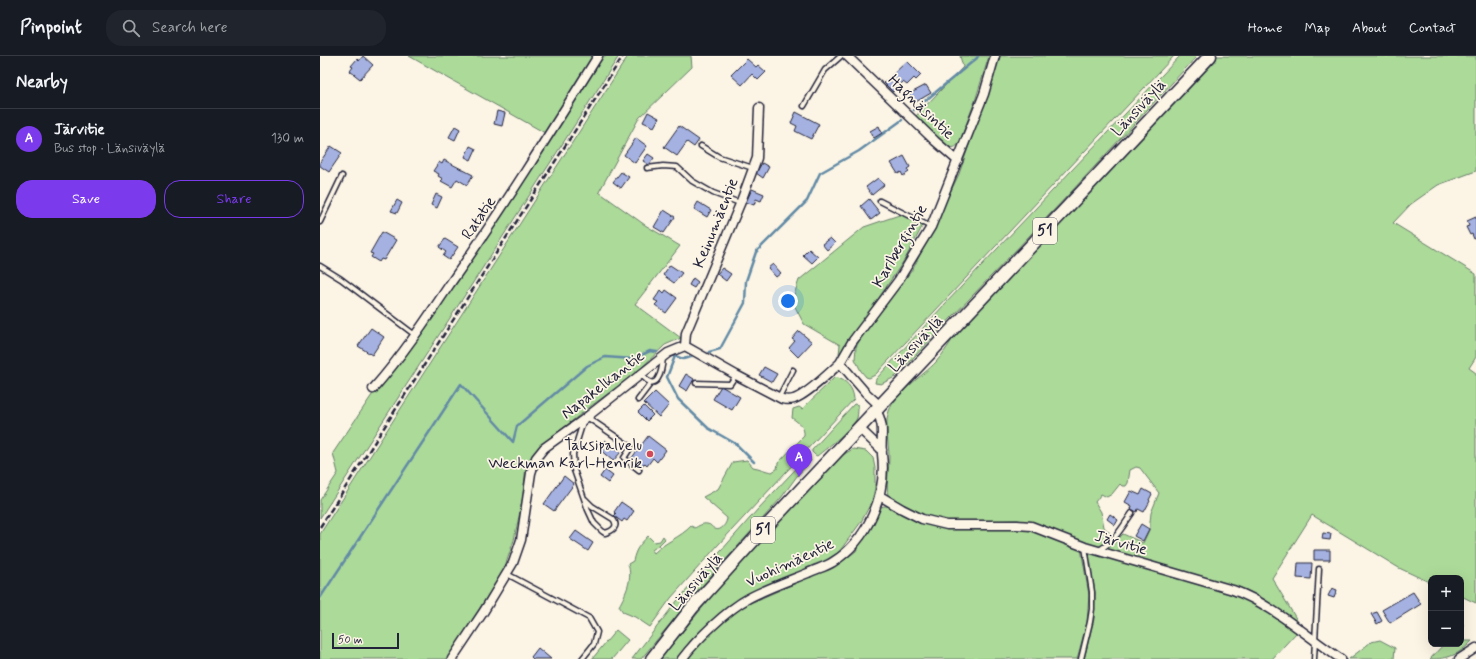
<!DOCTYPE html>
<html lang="en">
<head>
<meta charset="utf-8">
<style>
  :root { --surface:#171b24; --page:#20242c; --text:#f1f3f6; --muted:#9ea1a6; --line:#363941; --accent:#7c3aed }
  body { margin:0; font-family:Mynerve,sans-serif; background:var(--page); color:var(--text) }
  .controls { position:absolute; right:12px; bottom:12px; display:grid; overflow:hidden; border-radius:8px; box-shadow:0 4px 16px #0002 }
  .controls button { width:36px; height:36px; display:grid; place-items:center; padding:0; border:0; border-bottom:1px solid var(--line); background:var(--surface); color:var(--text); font:20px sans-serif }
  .scale { position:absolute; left:12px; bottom:10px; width:67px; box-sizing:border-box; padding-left:4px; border:2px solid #22223b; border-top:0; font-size:11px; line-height:14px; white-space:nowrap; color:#22223b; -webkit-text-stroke:3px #fcf5e5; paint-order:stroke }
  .you { position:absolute; left:468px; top:245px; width:14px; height:14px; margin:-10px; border:3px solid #fff; border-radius:50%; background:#1a73e8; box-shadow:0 0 0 6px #1a73e833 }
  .badge { display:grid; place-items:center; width:26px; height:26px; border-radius:50%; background:var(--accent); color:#fff; font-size:13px; font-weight:700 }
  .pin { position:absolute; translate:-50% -33px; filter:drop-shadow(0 1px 2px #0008) }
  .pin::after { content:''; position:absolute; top:21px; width:14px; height:12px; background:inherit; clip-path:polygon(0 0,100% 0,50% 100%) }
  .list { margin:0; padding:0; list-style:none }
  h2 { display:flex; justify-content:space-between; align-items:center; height:52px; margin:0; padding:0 16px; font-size:17px }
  h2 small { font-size:13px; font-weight:400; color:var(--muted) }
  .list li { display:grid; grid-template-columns:26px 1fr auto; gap:12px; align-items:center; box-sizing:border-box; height:60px; padding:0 16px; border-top:1px solid var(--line) }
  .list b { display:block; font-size:15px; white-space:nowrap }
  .list p { margin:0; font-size:13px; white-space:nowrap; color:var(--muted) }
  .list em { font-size:13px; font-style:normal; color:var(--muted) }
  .actions { display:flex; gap:8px; padding:12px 16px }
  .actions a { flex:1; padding:9px 0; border:1px solid var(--accent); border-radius:16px; text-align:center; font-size:14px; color:var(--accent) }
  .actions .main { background:var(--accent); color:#fff }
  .icon { flex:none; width:22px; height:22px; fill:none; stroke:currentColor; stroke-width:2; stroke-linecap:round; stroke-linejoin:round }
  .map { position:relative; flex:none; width:1156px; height:603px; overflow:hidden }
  header { display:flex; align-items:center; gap:24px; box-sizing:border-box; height:56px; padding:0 20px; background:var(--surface); border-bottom:1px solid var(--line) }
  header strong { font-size:19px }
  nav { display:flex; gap:22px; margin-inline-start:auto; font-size:14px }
  .search { width:280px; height:36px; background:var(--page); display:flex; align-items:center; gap:10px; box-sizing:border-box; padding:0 14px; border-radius:16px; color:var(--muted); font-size:15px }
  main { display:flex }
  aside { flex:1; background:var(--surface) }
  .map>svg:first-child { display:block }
</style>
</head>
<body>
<header>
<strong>Pinpoint</strong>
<div class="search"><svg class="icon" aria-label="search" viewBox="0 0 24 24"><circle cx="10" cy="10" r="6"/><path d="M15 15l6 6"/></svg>Search here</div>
<nav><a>Home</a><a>Map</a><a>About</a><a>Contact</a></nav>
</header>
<main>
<aside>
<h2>Nearby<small></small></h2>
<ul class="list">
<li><span class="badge">A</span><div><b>Järvitie</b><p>Bus stop · Länsiväylä</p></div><em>130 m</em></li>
</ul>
<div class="actions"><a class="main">Save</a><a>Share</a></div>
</aside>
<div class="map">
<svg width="1156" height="603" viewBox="0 0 1156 603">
  <rect width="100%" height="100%" fill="#fcf5e5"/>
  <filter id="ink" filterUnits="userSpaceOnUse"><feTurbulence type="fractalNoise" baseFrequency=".025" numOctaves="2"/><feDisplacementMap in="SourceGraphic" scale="8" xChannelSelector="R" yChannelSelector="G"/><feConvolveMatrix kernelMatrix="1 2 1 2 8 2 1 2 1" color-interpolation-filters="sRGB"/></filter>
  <g filter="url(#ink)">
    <path fill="#acda99" stroke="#677e6a" d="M89,0H275L225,77Z
      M280,0H299L169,202L0,462V444L18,417L13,397Z
      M308,0H371L372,11L319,62L279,136L325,169L360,190L315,248L361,282L345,289L315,318L271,350L218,392L206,409L203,441L194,484L183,516L127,603H0V478Z
      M640,0H669L655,45L639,87C636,92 633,92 628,91L594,62L643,11Z
      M680,0H854L555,319L549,322L546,321L541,315L535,303L536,291L541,282L561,253L593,213L639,118Z
      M860,0H877L751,136L575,321L561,328L555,327L556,323L624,249Z
      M897,0H1156V115L1118,129L1091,148L1073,167L1156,218V301L1149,312L1156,317V547L1141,540V522H1111V527L1079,512L992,459L952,522L981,571L941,541L924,534L783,494L791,490L803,478L823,487L830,472V466L831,457L839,437L820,412L816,411L810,414L808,427L806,430H802L800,428L792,438L787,441L781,438L775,446L781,456L784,471L793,480L788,487L779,492L723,471L698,464L630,466L601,459L568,440C566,429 569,413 569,401C569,388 564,367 569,355C575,337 603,320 616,306C624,297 630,287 637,276Z
      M585,157L603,169L585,203L525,292L519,298L520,289L484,268L472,245L479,224L544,171Z
      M515,321C526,324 533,331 534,343L398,489L351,542L330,571L315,561L303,556L299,550C306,537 313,523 308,508L313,505C316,492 319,490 328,480L334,486L340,485L343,480L345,483L339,489L332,494L334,497C345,486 361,481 371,470L375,472C378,470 383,467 387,468C391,468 392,472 395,473C401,476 407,467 407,462L383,441L398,433L413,406L427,404L433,411C440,412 445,415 452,416L457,413L458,407L484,380C485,371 479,367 472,362L473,353L479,351L482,353Z
      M534,348L538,349C538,353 538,358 537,362C532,373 508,391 497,400L495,399L492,396V394Z
      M533,393L546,395L553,402L555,412V432L552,445L541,466L519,496L503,506L415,546L372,583L356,603H340L397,534L516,404L526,397Z
      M488,400L490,401L491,405L477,420L461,442L374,539L321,603H312L357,545L438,453Z
      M564,450H569L603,466L694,471L711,474L761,493L769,539L767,566L757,603H366L406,561L426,549L519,508L536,495L558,452Z
      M775,496L932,543L977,576L952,603H764L774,563L775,537L769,501L770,498Z
      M1141,565L1143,568L1142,585H1152C1138,599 1129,603 1110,603L1124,588H1141Z
      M296,574L308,584L292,603H272Z
      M1060,584L1075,592L1074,603H1029L1051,586Z"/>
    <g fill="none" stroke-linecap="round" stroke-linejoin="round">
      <path stroke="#628aa6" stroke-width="2.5" d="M594,54L657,2L658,0
        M389,296L400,293L425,247L426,225L436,196L487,145L500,117L539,95L582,64
        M355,300L347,321L358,343L388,372L416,388L434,406
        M355,300L363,303L371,301
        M0,542L141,328L193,386L197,370L267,310L285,301L313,303L330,295L337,296"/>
    </g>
    <path fill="#a5b2e1" stroke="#22223b" d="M43,0L53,9L40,23L30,15L33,11L31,10L37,3L39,5Z
      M427,3L436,11L438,9L446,16L438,24L432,18L422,29L411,19Z
      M587,5L601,19L596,24L594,22L587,29L583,26L573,36L564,27Z
      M606,29L611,37L594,47L589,38Z
      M177,55L185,57L182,70L174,68Z
      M328,56L339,62L334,71L323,66Z
      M476,56L499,68L491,83L475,75L477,70L471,67Z
      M135,70L140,73L135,84L129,81Z
      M359,70L379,84L374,91L367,86L357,100L344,91Z
      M559,70L562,77L554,82L550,75Z
      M316,82L327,90L315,107L304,99Z
      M11,90L22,97L9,116L0,110V106Z
      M150,90L156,93L151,104L145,101Z
      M328,98L334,102L329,109L323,105Z
      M584,100L590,111L587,113L589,116L583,120L581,116L578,118L571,107Z
      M124,104L153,119L147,129L137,123L132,131L121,125L123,123L118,120L119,118L113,115L119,106L122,108Z
      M442,107L449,111L443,122L436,117Z
      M301,116L309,121L301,132L293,126Z
      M558,122L564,129L552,139L546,131Z
      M432,133L444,138L441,145L436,143L434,149L426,146Z
      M116,138L122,141L117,152L111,149Z
      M549,143L560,157L551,164L541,150Z
      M77,144L82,147L77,157L71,155Z
      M378,146L391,154L387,161L374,153Z
      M344,154L355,161L344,177L334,171Z
      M1156,161V182L1154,183L1152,178L1150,179L1146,171L1149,170L1147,165Z
      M62,176L76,184L64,204L61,203L59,206L51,201L53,198L50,197Z
      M510,182L515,187L507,194L502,188Z
      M125,183L138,191L129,204L123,200L126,196L119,191Z
      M489,193L498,201L492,207L483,199Z
      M453,208L461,217L456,221L448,212Z
      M350,209L362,217L354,227L343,219Z
      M402,212L411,218L406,225L397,218Z
      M373,222L378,226L374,232L369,229Z
      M341,234L344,237L346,234L357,242L346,257L335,249L338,246L334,244Z
      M51,272L64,281L52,299L38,290Z
      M479,275L492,286L478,301L469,292L475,285L472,283Z
      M444,311L457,318L452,326L439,319Z
      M366,318L374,323L367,335L359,330Z
      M401,330L420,341L412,354L393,343Z
      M335,336L349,349L339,361L324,347Z
      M324,350L333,359L327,365L318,356Z
      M328,380L346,394L337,406L333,402L327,410L324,407L321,411L311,403Z
      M285,384L301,396L293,405L278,392Z
      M285,414L293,420L288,427L280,421Z
      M244,420L254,428L234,455L224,448Z
      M823,433L832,438L829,444L830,445L824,456L818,453L817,456L811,453L812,450L805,446L811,435L820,439Z
      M301,446L314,455L307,465L304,463L302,466L294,460L296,458L294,456Z
      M790,458L798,464L795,469L787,463Z
      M821,468L829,473L823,485L814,480Z
      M256,475L273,487L268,495L250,483Z
      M1003,477L1011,478L1010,484L1002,483Z
      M994,494H1010V504H994Z
      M978,507H992L991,523L977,522Z
      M1012,532L1017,534L1014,542L1008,540Z
      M1093,536L1101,548L1070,567L1062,554Z
      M1057,556L1062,565L1057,568L1051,558Z
      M218,592L231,603H213L211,601Z"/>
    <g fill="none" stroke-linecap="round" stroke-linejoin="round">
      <defs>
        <path id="lane" d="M484,50L505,14L521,0
          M381,90L399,101L433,112
          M327,112L343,110L357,111L372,125L393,137L420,147
          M560,145L611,171
          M0,166L22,120
          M0,210L21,223L95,279
          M321,318C337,339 342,316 343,301
          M376,327L410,328L416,319
          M459,341L473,314
          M318,344L331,327
          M267,361L311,391L304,402L319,414
          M263,366L253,398L254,414L268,454L274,467L282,475L285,477C293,475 299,470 293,463L272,450L265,443
          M778,495C795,485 801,473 812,457
          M187,518L269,562L277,576L274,588L262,603
          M761,603L770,566L772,553V536L765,491
          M994,603L999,513"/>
        <path id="street" d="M527,0L615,85L638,105
          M365,290L366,277L420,148L437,102L439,52
          M53,333C82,300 106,264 130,228C182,154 230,77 278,0
          M560,350L545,336L520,307L532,286L578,225L611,171L664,38L675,0
          M539,372L562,394
          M560,440L582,453L602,463L627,469H697L711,470L765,491L913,534C952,548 986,580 1021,603
          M132,603L164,555L193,507L201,484L211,417L216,402L224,392L263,364L348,297L365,290L416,319L462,343C466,344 470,344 474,343C488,338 509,317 520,307
          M362,603C377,583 407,554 429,542C448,532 468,525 488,517C496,513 505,511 513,506C548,484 567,439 562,398C560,381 566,371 556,354
          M1139,603L1156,592"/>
        <path id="primary" d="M332,603L372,552L440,477L890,0"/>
      </defs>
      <use href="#lane" stroke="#22223b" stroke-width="7"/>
      <use href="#street" stroke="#22223b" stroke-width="11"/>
      <use href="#primary" stroke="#22223b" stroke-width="15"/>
      <use href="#lane" stroke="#fcf5e5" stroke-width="4"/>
      <use href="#street" stroke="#fcf5e5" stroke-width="8"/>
      <use href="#primary" stroke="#fcf5e5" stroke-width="12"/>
      <path stroke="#22223b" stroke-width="2.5" stroke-dasharray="6 3" stroke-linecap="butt" d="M0,471L303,0"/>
    </g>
  </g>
  <circle fill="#d1495b" stroke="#fcf5e5" stroke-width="1.5" cx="330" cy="398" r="4"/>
  <g text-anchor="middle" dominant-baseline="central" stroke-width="3.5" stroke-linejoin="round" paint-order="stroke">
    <g fill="#fcf5e5" stroke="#63616e" stroke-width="1">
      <rect x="713" y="162" width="24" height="26" rx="3"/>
      <rect x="431" y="461" width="24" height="26" rx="3"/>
    </g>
    <g font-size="15" font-weight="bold" fill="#22223b">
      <text x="725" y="175">51</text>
      <text x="443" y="474">51</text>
    </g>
    <g font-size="16" fill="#22223b" stroke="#fcf5e5">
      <text transform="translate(601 51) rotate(44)">Hagnäsintie</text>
      <text transform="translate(819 52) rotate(-47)">Länsiväylä</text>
      <text transform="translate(159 162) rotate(-56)">Ratatie</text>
      <text transform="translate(396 167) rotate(-68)">Keinumäentie</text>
      <text transform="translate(580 190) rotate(-60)">Karlbergintie</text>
      <text transform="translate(596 288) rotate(-47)">Länsiväylä</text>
      <text transform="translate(283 329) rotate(-38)">Napakelkantie</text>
      <text transform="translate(801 487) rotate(16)">Järvitie</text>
      <text transform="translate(470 507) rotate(-25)">Vuohimäentie</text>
      <text transform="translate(376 526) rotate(-49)">Länsiväylä</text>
    </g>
    <g font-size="16" fill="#22223b" stroke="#fcf5e5" text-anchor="end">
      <text x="322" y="389">Taksipalvelu<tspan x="322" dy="18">Weckman Karl-Henrik</tspan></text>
    </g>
  </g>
</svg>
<div class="controls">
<button>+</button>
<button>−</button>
</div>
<div class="scale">50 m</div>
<div class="you"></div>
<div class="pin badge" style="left:479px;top:421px">A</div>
</div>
</main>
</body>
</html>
